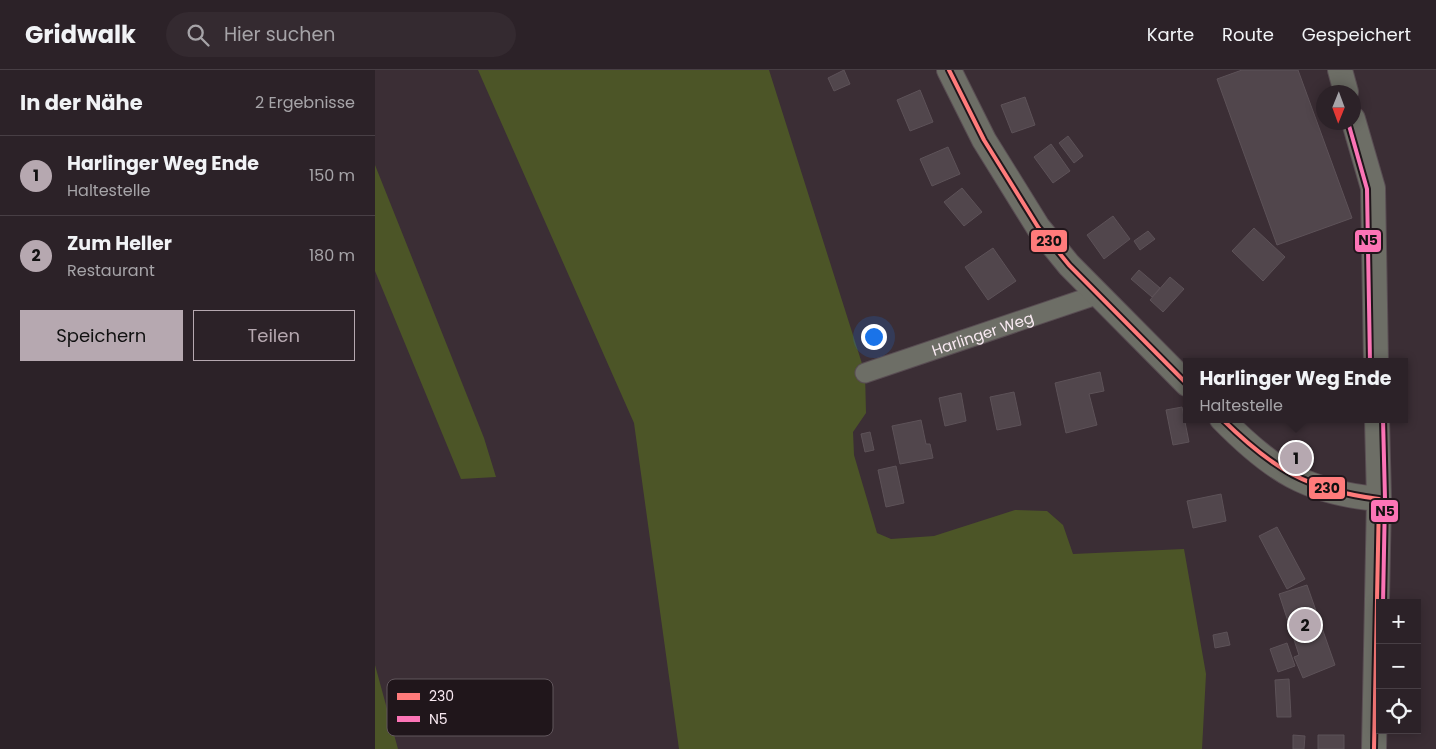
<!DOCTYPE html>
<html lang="de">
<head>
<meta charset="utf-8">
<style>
  :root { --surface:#2c2228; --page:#342a30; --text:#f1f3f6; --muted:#a6a4a8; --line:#483f45; --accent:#b6a8b0 }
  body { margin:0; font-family:Poppins,sans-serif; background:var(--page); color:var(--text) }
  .controls { position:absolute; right:15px; bottom:15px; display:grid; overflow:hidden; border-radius:0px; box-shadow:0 2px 12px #0003 }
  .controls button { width:45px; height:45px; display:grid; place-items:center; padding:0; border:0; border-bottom:1px solid var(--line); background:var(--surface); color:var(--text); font:25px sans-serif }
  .compass { position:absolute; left:941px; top:15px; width:45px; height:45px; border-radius:50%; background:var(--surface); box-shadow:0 2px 12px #0003; rotate:181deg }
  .you { position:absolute; left:498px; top:266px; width:18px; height:18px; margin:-12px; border:4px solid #fff; border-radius:50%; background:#1a73e8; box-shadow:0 0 0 8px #1a73e833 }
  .badge { display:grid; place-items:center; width:32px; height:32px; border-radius:50%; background:var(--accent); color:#111; font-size:16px; font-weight:700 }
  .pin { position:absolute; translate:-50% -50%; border:2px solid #fff; box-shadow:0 1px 5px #0006 }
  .popup { position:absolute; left:808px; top:288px; width:225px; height:65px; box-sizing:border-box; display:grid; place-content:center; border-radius:0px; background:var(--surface); filter:drop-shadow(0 1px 4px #0005); font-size:16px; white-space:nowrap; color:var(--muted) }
  .popup b { font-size:19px; color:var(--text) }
  .popup::after { content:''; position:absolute; left:50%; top:100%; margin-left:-10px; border:10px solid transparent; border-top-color:var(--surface) }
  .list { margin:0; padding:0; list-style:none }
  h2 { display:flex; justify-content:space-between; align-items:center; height:65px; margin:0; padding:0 20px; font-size:21px }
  h2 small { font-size:16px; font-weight:400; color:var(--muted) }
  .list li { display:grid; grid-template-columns:32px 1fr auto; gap:15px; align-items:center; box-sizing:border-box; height:80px; padding:0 20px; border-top:1px solid var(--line) }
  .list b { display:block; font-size:19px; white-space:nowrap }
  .list p { margin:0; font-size:16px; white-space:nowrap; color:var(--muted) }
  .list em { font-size:16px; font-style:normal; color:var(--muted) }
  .actions { display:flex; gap:10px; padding:15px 20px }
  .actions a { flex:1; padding:11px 0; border:1px solid var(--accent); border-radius:0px; text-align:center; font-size:18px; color:var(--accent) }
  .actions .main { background:var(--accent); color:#111 }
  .icon { flex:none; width:28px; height:28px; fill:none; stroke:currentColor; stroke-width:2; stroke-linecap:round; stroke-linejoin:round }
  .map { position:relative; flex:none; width:1061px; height:679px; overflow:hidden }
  header { display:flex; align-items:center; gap:30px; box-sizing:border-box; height:70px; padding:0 25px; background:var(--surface); border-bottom:1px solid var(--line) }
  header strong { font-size:24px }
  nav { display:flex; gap:28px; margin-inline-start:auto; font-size:18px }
  .search { width:350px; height:45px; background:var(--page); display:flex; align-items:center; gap:12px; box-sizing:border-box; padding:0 18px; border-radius:28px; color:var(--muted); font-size:19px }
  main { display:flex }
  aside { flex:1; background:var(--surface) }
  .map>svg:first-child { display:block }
</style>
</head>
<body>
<header>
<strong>Gridwalk</strong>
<div class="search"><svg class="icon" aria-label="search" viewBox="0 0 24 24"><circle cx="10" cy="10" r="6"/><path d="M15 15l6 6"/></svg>Hier suchen</div>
<nav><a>Karte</a><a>Route</a><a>Gespeichert</a></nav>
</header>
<main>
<aside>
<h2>In der Nähe<small>2 Ergebnisse</small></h2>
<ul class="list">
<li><span class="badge">1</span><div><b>Harlinger Weg Ende</b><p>Haltestelle</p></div><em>150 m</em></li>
<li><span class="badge">2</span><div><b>Zum Heller</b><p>Restaurant</p></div><em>180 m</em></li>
</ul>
<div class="actions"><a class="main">Speichern</a><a>Teilen</a></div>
</aside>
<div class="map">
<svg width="1061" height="679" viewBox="0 0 1061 679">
  <rect width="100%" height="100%" fill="#3b2e35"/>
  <path fill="#4c5527" d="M103,0H394L490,303L491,343L478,362L479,385L502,463L516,469L559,466L640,440L672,441L688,455L698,484L809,479L831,604L827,679H304L259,353Z
    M0,95L109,368L121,407L86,409L0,201Z
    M0,595L23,679H0Z"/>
  <path fill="#51464c" stroke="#5d5258" d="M469,0L475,14L459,21L453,8Z
    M867,0H923L977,148L902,175L842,9Z
    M545,20L558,52L535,61L522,30Z
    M650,27L660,55L637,63L626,35Z
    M693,66L708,86L699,93L684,73Z
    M676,74L695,101L678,113L659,87Z
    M573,77L585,104L557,116L545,89Z
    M587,118L607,142L589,156L569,132Z
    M738,146L755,169L729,189L712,165Z
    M879,158L910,187L888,211L857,181Z
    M773,161L780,169L765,180L759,171Z
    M618,178L641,211L613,230L590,197Z
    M764,200L785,218L777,227L756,209Z
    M795,207L809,219L788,242L775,230Z
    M725,302L729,321L714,324L722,355L691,363L680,313Z
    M639,322L646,355L622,360L615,327Z
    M586,323L591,351L570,356L564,328Z
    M807,337L814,372L798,375L791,340Z
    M546,350L551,374H555L558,388L525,394L517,356Z
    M495,362L499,380L490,382L486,364Z
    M521,396L529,433L511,437L503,400Z
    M846,424L851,451L818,458L812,431Z
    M902,457L930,509L912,519L884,466Z
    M932,515L960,595L928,608L919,587L924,585L904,524Z
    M852,562L855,575L840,578L838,565Z
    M912,573L920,596L903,602L895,579Z
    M914,609L916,647H902L900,610Z
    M918,665L930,666L929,679H918Z
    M943,665H969V679H943Z"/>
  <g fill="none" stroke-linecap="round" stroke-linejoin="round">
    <defs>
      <g id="minor">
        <path id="s1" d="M490,303L724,224"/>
      </g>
      <path id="tertiary" d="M574,0L609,70L663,157L694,195L812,314
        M965,0L971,22
        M978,49L998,118L1001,292
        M847,349C897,400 932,423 1004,429
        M999,679L1004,429L1002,349"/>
    </defs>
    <use href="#minor" stroke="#594d53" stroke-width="21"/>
    <use href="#tertiary" stroke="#594d53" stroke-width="26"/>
    <use href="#minor" stroke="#6d6e66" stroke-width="19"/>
    <use href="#tertiary" stroke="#6d6e66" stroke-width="24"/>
    <defs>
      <path id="bus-1" d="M574,0L609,70L663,157L694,195L812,314
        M847,349C898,399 932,420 1004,429
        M999,679L1004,429"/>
      <path id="bus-2" d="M973,52L992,119L995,292
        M1008,533L1010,429L1008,349"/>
    </defs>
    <use href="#bus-1" stroke="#20161b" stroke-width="8"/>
    <use href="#bus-2" stroke="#20161b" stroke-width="8"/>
    <use href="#bus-1" stroke="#ff7b7b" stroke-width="4"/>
    <use href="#bus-2" stroke="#fc74b6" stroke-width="4"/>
  </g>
  <g text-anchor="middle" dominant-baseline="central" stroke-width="4.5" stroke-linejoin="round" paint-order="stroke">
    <g font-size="15" fill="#f9eaf2" stroke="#20161b">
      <text stroke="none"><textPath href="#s1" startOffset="124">Harlinger Weg</textPath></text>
    </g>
  </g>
  <rect x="12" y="609" width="166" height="57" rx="8" fill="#20161b" stroke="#61565c" stroke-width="1"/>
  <rect x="22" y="623" width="23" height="7" fill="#ff7b7b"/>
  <rect x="22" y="646" width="23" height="6" fill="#fc74b6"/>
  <g font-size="14" fill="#f9eaf2">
    <text x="54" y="631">230</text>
    <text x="54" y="654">N5</text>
  </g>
  <g stroke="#20161b" stroke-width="2">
    <rect x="979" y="159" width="28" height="24" rx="5" fill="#fc74b6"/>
    <rect x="655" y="159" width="38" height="24" rx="5" fill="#ff7b7b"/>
    <rect x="933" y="406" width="38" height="24" rx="5" fill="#ff7b7b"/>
    <rect x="995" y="429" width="29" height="24" rx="5" fill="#fc74b6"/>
  </g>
  <g font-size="14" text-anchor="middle" font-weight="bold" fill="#111">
    <text x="993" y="175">N5</text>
    <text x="674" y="176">230</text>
    <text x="952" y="423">230</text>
    <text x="1010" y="446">N5</text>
  </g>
</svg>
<div class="controls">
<button>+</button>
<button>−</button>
<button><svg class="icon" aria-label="locate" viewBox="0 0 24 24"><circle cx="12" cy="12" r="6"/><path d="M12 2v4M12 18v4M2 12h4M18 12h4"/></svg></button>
</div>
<svg class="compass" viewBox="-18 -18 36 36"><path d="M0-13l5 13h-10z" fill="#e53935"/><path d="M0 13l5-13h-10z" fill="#a6a4a8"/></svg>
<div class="you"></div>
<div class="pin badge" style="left:921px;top:388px">1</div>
<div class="popup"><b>Harlinger Weg Ende</b>Haltestelle</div>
<div class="pin badge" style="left:930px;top:555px">2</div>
</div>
</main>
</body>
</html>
